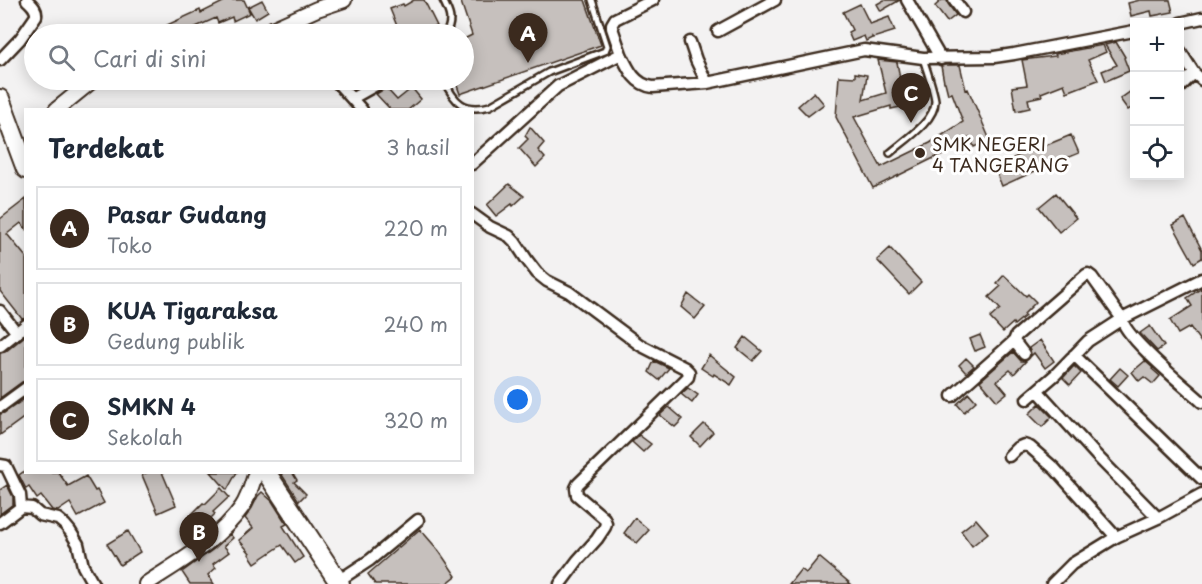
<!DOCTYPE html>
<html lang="id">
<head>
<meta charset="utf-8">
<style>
  :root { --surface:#fff; --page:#f2f2f3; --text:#1f2937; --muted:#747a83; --line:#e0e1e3; --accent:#3b2a1e }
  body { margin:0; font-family:"Playpen Sans",sans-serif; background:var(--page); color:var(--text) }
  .controls { position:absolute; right:18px; top:18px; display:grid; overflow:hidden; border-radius:0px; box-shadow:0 3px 15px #0003 }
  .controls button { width:54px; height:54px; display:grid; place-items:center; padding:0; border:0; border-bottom:2px solid var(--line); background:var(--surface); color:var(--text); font:30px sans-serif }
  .you { position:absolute; left:518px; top:400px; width:21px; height:21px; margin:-15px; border:4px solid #fff; border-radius:50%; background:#1a73e8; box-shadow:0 0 0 9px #1a73e833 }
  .badge { display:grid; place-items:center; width:39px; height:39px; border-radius:50%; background:var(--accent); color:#fff; font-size:20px; font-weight:700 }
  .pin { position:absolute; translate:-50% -50px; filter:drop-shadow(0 2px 3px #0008) }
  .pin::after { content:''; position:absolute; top:32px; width:21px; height:18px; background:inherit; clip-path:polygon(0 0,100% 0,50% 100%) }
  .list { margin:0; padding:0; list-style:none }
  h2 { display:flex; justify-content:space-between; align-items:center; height:78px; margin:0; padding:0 24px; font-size:26px }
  h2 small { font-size:20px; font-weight:400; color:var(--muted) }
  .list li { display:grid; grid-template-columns:39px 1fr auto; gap:18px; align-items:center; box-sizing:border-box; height:84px; margin:0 12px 12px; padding:0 12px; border:2px solid var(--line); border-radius:0px }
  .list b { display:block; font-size:22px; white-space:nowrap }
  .list p { margin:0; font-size:20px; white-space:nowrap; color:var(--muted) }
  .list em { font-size:20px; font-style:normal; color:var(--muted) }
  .icon { flex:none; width:33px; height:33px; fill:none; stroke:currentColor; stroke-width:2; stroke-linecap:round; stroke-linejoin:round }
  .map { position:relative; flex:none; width:1202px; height:584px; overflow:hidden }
  .search { position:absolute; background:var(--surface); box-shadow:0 3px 15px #0003; left:24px; top:24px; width:450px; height:66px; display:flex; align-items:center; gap:15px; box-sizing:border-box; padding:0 21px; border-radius:33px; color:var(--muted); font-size:22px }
  .panel { position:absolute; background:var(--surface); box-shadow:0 3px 15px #0003; left:24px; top:108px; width:450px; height:366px; border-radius:0px }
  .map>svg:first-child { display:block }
</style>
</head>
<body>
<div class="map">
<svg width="1202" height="584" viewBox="0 0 1202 584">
  <rect width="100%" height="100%" fill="#f3f2f2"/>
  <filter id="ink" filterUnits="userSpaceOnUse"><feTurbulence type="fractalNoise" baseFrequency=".0167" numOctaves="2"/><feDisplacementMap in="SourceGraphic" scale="12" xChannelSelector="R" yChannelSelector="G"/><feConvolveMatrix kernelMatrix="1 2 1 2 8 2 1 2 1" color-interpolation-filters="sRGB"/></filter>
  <g filter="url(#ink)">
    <path fill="#c6c0bd" stroke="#3b2a1e" stroke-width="1.5" d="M227,0H244L250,13L233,21L232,17L218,23L216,18L180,34H172L167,25L200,10L201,13Z
      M262,0L268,11L255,19L248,7Z
      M414,0H424L437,26L421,34L417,29L402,34H397L394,27L397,26L390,9L403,4L404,6Z
      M466,0H585L601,45L460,94L455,80H464V39L472,35L461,2Z
      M884,0H900L881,11L877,4Z
      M942,0H947L948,4L956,15L947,22L935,6Z
      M1140,0H1170L1173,12L1152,16L1151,11L1131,16L1128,3Z
      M860,4L870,24L889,17L895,31L873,38L872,37V38L866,41L864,36L852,41L848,32L852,30L843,12Z
      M350,26L352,34H328V32Z
      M1116,42L1125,57L1124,58L1129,71L1106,81L1102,71L1117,65L1105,45Z
      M1103,45L1106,52L1088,60L1098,80L1067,92L1064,84L1041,93L1042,96L1028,99L1030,108L1016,111L1012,87L1027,85L1022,60L1056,56L1055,54Z
      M878,60L897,62L905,106L891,109V106L854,117L881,167L930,143L963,122L952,93L948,94L945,82H944L941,66L945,65H960L966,90L968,89L990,140L974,147L970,137L941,156L940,155L873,188L836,117L839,76L855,77V73L867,75L863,100L886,93Z
      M386,88L397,100L412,88L421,99L408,110H391L376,94Z
      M1134,89V106L1128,110L1120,99Z
      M814,92L824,104L808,116L798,106Z
      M530,127L544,143L538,150L545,158L536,167L519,148L528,139L525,136Z
      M1071,135L1079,153L1035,171L1002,186L994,167L1026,152L1027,153Z
      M509,184L524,196L513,206L512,204L496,216L487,205Z
      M1056,193L1076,218L1059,232L1039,207Z
      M26,199V229L21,223L7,234L26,257V318L22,319L0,291V219Z
      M1185,218L1202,250V258L1194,263L1173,225Z
      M890,248L921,282L909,294L877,260Z
      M1004,275L1026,296L1028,294L1036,302L1024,314L1025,316L1014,325L1013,323L1003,332L990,318L1000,309L989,297L1001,286L997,283Z
      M1202,288V344L1190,327L1178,334L1170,320L1192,306L1187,298Z
      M688,294L705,307L695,319L681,307Z
      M1150,326L1164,346L1157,351L1140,333Z
      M26,335V381L22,382L0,398V353L5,352Z
      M980,335L985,347L975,351L970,339Z
      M745,337L762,351L753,361L737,348Z
      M1040,340L1054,361L1045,368L1034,353L1031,356L1029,348Z
      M1013,352L1021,361H1026L1014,374L1010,370L997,381L1007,393L997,401L980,381Z
      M709,355L736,377L731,385L714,374L713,376L701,368Z
      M966,358L974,366L966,373L959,365Z
      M654,361L669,368L659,380L649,372Z
      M1145,361L1153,368L1152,369L1160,376L1153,384L1144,377L1139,381L1132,372Z
      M1074,366L1081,373L1070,385L1063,378Z
      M1120,368L1128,375L1118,386L1110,379Z
      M688,388L698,395L692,403L681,394Z
      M969,393L976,401L964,412L957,404Z
      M26,398V416L0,435V414L4,413Z
      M1039,404L1052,417L1042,427L1029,414Z
      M669,407L683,419L675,427L660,415Z
      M704,424L713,432L700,446L691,437Z
      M639,435L651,444L643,452L632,442Z
      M23,472H58L68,486L86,476L95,491L97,490L104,503L78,517L70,503L58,511L52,510L41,496L37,499L29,487L26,489L19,475Z
      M148,472H162L176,505L158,513L142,475Z
      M211,472H237L227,490Z
      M280,472H292L297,480L294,482L306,494L299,501Z
      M7,485L13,497V504L0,514V490Z
      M221,488L229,497L213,512L215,514L204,525L192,514L203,503L205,504Z
      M262,492L272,501L284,520L287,524L283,526L303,557L295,563L282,545L255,563L249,554L250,553L239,540L253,528L245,518L252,508L258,496Z
      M635,518L649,530L637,543L624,533Z
      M976,519L988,533L972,546L961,531Z
      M420,529L439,551L456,576L446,584H375L368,574Z
      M128,531L140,552L120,565L107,544Z
      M230,534L233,538L224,546L229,552L213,564L216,568L208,575L214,584H190L182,572L215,548Z
      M819,557L851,584H789L801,569L806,573Z"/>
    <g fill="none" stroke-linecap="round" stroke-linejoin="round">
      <defs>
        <path id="service" d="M443,0C450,14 453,20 446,34
          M444,80C454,102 464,113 490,106L549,72L605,51L607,46L592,0
          M890,153C904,141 936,121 935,100C934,91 926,68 923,58"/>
        <path id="minor" d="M907,0L941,59
          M954,0L963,12
          M289,21L299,34
          M1180,23L1202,18
          M718,31L775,0
          M690,42L696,60L707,83
          M1180,51L1194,73L1202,80
          M621,54L612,28V24L615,19L653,0
          M0,60L20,39L36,16C37,9 32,5 27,0
          M335,80L362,110
          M1180,87L1194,73
          M353,98L385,80
          M472,164L558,86L621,54C628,69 635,85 653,87L707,83L864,50L923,58L994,57L1014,54L1134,31
          M472,214L490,227L509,236L515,242L527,260L537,273L547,281L569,292L640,345L685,368L689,372L688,377L683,382L578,484L576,488L577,495L604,518L606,523L605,527L597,539L578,560L560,584
          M1202,279L1122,319C1124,337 1187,388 1202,402
          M0,311L17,333
          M0,346L26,325
          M1024,354L1014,341L1016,336L1086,275L1088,274L1092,277L1122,319L1088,341L1055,375L1027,399
          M1074,355L1202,479
          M1038,391L1096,455L1158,518
          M952,396L1014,341
          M0,407L26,388
          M1009,456L1017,448L1024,445L1030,447L1055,469L1116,537
          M0,465L6,466L8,470L20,495L21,507
          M0,523L21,507L32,508L40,515L58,519L65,525L70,531L78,544L83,566L93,584
          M338,581L370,560L418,520
          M1052,584L1072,564L1116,537L1158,518L1202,494"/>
        <path id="tertiary" d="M261,34L317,9L344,0
          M56,110L93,80
          M146,584C179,562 218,541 242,507C249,497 252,484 256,472"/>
        <path id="primary" d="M0,99L26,169
          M266,472L340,584"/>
      </defs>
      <use href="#service" stroke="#3b2a1e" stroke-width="10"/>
      <use href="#minor" stroke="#3b2a1e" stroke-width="15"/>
      <use href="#tertiary" stroke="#3b2a1e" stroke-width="18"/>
      <use href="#primary" stroke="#3b2a1e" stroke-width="22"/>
      <use href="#service" stroke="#fff" stroke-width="5"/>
      <use href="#minor" stroke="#fff" stroke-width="10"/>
      <use href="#tertiary" stroke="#fff" stroke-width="14"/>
      <use href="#primary" stroke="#fff" stroke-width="18"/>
    </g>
  </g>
  <circle fill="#3b2a1e" stroke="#fff" stroke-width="2" cx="920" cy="153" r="6"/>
  <g text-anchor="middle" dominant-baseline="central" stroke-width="6" stroke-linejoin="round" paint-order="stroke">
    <g font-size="18" fill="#3b2a1e" stroke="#fff" text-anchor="start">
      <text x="932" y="143">SMK NEGERI<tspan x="932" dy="21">4 TANGERANG</tspan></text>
    </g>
  </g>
</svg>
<div class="controls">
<button>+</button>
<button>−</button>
<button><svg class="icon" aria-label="locate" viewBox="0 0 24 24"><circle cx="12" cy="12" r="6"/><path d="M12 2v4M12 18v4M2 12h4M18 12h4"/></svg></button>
</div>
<div class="you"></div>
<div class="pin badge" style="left:528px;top:63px">A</div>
<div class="pin badge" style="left:199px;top:562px">B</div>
<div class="pin badge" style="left:911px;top:123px">C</div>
<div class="search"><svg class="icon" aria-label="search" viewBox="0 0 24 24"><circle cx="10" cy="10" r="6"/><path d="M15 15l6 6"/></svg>Cari di sini</div>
<section class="panel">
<h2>Terdekat<small>3 hasil</small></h2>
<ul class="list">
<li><span class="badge">A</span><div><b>Pasar Gudang</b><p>Toko</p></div><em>220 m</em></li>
<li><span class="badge">B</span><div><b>KUA Tigaraksa</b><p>Gedung publik</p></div><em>240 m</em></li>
<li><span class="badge">C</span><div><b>SMKN 4</b><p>Sekolah</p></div><em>320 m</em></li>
</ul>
</section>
</div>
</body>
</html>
